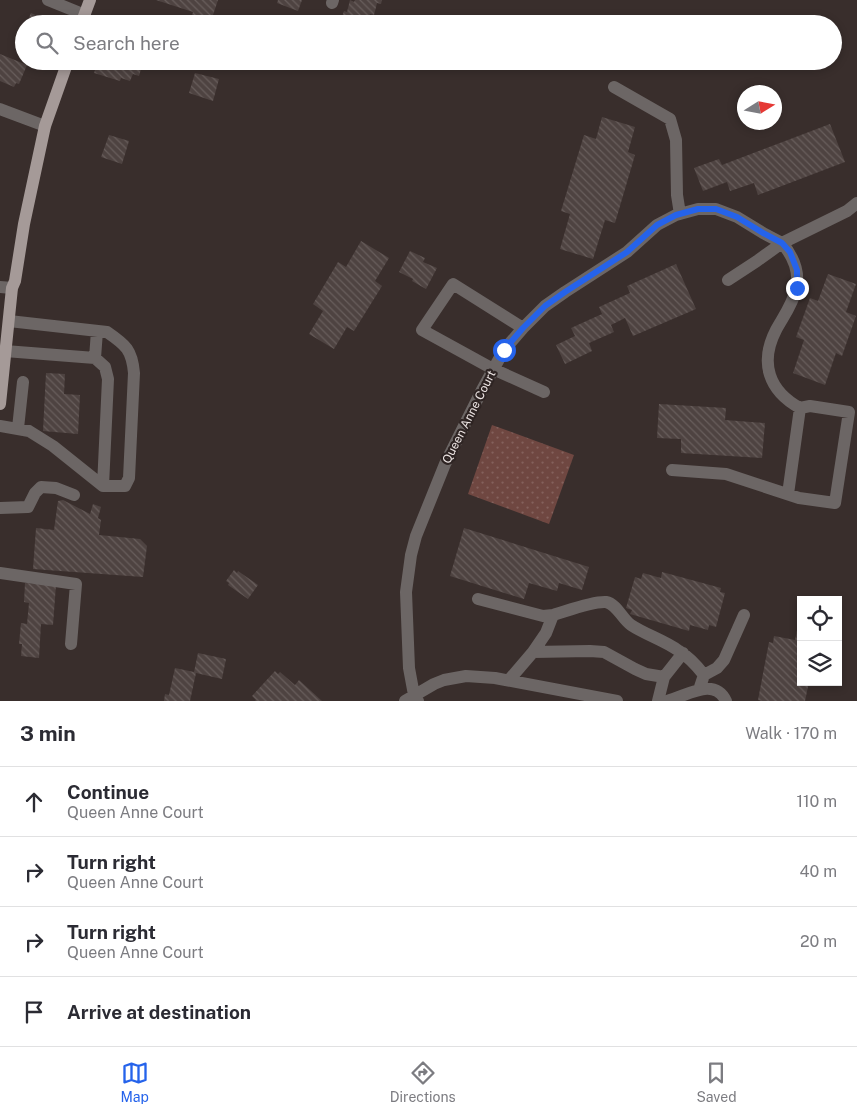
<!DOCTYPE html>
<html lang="en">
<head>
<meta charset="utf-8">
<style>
  :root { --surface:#fff; --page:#f7f7f7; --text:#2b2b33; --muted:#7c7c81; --line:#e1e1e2; --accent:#2563eb }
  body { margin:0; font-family:"Public Sans",sans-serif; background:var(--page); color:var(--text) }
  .controls { position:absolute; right:15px; bottom:15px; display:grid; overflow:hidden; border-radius:0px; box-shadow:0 2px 8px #0003 }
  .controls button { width:45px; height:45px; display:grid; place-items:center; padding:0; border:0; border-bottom:1px solid var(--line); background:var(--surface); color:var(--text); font:25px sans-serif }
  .compass { position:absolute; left:737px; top:85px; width:45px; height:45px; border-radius:50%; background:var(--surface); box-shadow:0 2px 8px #0003; rotate:79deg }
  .stop { position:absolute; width:15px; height:15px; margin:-11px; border:4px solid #2563eb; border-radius:50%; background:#fff }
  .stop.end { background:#2563eb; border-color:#fff; box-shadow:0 1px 5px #0008 }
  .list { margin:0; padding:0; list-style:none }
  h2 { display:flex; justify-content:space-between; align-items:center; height:65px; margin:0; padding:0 20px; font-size:21px }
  h2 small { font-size:16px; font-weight:400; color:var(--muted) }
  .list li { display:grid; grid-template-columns:32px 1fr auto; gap:15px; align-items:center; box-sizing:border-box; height:70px; padding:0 20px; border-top:1px solid var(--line) }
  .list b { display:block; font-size:19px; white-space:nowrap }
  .list p { margin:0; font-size:16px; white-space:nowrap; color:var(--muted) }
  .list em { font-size:16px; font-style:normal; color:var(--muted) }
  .icon { flex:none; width:28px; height:28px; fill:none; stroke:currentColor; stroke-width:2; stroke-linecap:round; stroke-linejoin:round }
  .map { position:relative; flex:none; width:857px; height:701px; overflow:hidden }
  .search { position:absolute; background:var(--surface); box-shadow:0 2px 8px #0003; left:15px; right:15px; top:15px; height:55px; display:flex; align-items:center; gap:12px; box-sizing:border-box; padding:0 18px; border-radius:28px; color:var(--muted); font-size:19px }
  .sheet { height:345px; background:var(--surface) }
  nav { display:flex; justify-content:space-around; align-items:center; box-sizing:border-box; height:70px; border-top:1px solid var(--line); background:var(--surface); font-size:14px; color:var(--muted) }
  nav a { display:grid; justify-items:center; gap:2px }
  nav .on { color:var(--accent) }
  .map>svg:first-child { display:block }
</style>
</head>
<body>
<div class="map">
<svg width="857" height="701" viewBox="0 0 857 701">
  <defs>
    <pattern id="park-dots" width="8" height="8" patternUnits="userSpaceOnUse" patternTransform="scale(1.25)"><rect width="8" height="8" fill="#6f4741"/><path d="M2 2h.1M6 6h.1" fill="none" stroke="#84615c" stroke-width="1.8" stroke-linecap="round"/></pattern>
    <pattern id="building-back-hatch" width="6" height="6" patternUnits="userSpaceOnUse" patternTransform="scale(1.25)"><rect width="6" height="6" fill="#4e4341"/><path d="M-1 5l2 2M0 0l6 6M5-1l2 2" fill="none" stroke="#685e5c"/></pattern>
  </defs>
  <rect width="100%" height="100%" fill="#392e2c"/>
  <path fill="url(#park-dots)" d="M492,425L574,455L549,524L468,494Z"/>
  <path fill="url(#building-back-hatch)" d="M156,0H218L210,24H189L193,12Z
    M278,0H302L298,11L277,3Z
    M350,0L354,2L355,0H382L381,4L377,3L374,15L370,14L367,24H355L341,20L344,11L347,12Z
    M31,13L47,20L45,24H26Z
    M114,15L138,24H110Z
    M0,54L27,65L19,84L16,83L14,87L0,81Z
    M98,61H124L126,62L124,67L131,69L133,63L142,66L139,76L133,74L130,81L121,78L120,81L94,73Z
    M195,73L219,79L213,101L189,93Z
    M602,117L635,127L628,152L635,155L615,223L605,220L593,259L560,249L570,214L561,211L584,135L596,139Z
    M830,124L845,162L758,195L754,183L730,191L727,182L703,191L694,168L719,159L722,165Z
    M109,135L129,141L122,164L101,157Z
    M361,241L389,258L375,281L382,286L354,331L347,327L334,349L309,334L323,311L313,304L338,262L346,267Z
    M410,251L425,258L423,262L437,268L426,289L412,281L413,279L399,272Z
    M676,264L696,309L633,336L625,318L611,325L614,332L589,343L592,351L565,364L556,345L575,336L571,328L602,314L599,307L630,293L627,286Z
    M828,274L856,284L846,312L856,316L842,356L836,353L825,385L793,373L804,340L796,337L810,298L818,301Z
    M46,373L65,374L64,394L80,395L78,434L43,431Z
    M659,404L726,408L725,420L765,423L762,458L681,453V439L657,438Z
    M63,500L90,514L93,504L101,507L98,518L101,520L99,535L140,539L147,546L143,577L33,569L36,528L54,530L58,501Z
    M464,528L589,567L582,590L559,583L557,591L529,583L524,599L450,576Z
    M234,570L237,573L238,571L258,585L248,599L228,585L229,583L226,581Z
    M662,572L721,588L720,592L725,593L716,627L709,625L708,630L690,625L689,631L630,614L632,610L626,608L635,577L641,579L643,573L661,578Z
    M25,583L56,585L53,625L41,624L39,658L21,656L22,644H19L21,623L27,624L29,603L24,602Z
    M800,617H801V682H809L805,701H762L758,700L769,642L773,643L774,636L795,640Z
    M198,653L226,659L222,679L196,673L190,701H164L165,694L169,695L175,668L194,672Z
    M275,671L278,674L280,672L295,685L299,680L322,701H255L256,700L252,696Z"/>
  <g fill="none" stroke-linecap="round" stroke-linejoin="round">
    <path stroke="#6c6665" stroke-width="12" d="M48,0L85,15
      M332,3L333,0
      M614,87L670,119L676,140L677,195L680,214
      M0,109L45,126
      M0,287L12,288
      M523,328L453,284L422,330L493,369L544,392
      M5,351L95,358L105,367L108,379L103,486
      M95,358L97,331
      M800,408C769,391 759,363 776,330C783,317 793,304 796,289C800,272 793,256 782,243L847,211L857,203
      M0,426L29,431L53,446L103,486H125L129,478L134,373C132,350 126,345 107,332L9,321
      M18,428L23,382
      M672,470L726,474L799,498L835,503L849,412L810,406L800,408
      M788,494L800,408
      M0,508L28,507L35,493L41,487L56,488L74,495
      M0,573L76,584L71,644
      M478,599L543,616L553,615
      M533,652L590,651L604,652L635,669L646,674L664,677
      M704,675L717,668L724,660L744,615
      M509,680L533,652L546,633L553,615C567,611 592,601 606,602C617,604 622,619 631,625C646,635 664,640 679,651C689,657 697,666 704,675L699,690
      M405,701L434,684L444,680L466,676L495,678L617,701
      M418,701L414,695L409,668L406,592L411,555L416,536L445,464L482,390L504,350L523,328L545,306L565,292L627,252L657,225L676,215L698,209H716L737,217L763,233L782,243L757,261L728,280
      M658,701L664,677L683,653
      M667,701C687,696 714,676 726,701"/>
    <path stroke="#a59a98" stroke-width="12" d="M81,24L90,0
      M0,404L12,288L15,281L24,224L45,126L68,61"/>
  </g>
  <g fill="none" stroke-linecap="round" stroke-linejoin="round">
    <path stroke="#2563eb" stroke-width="6" d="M504,350L523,328L545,306L565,292L627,252L657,225L676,215L698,209H716L737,217L763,233L782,243L790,252L797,270V288"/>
  </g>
  <g text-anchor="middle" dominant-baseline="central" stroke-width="4.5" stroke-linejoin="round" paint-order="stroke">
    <g font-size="12" fill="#ece4e3" stroke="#2e2423">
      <text transform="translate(469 417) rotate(-63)">Queen Anne Court</text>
    </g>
  </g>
</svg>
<div class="controls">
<button><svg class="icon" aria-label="locate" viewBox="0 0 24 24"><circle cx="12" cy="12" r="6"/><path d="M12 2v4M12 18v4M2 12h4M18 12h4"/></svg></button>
<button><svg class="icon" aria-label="layers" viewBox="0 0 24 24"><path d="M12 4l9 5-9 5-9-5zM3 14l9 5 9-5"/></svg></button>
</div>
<svg class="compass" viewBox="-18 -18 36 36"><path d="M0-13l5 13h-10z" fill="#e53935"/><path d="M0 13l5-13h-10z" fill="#7c7c81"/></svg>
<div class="stop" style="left:504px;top:350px"></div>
<div class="stop end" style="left:797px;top:288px"></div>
<div class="search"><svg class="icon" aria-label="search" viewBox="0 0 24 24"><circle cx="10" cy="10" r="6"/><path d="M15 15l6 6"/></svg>Search here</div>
</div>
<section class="sheet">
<h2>3 min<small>Walk · 170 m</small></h2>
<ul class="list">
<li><svg class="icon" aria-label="ahead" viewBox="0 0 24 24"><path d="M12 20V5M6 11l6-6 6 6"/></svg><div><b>Continue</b><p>Queen Anne Court</p></div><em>110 m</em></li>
<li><svg class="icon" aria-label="right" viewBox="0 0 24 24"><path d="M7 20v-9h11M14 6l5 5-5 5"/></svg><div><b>Turn right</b><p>Queen Anne Court</p></div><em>40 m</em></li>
<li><svg class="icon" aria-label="right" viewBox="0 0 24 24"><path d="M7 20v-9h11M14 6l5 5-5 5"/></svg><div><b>Turn right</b><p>Queen Anne Court</p></div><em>20 m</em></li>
<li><svg class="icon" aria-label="arrive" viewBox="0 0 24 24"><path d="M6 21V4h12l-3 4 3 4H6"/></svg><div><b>Arrive at destination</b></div></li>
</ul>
</section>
<nav>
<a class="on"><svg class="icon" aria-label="map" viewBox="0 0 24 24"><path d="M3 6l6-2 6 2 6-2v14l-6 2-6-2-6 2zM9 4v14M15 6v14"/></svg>Map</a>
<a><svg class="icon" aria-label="directions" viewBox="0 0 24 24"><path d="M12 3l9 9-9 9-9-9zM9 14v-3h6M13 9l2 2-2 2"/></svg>Directions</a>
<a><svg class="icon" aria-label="saved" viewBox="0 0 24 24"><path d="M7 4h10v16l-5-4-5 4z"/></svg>Saved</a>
</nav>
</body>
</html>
